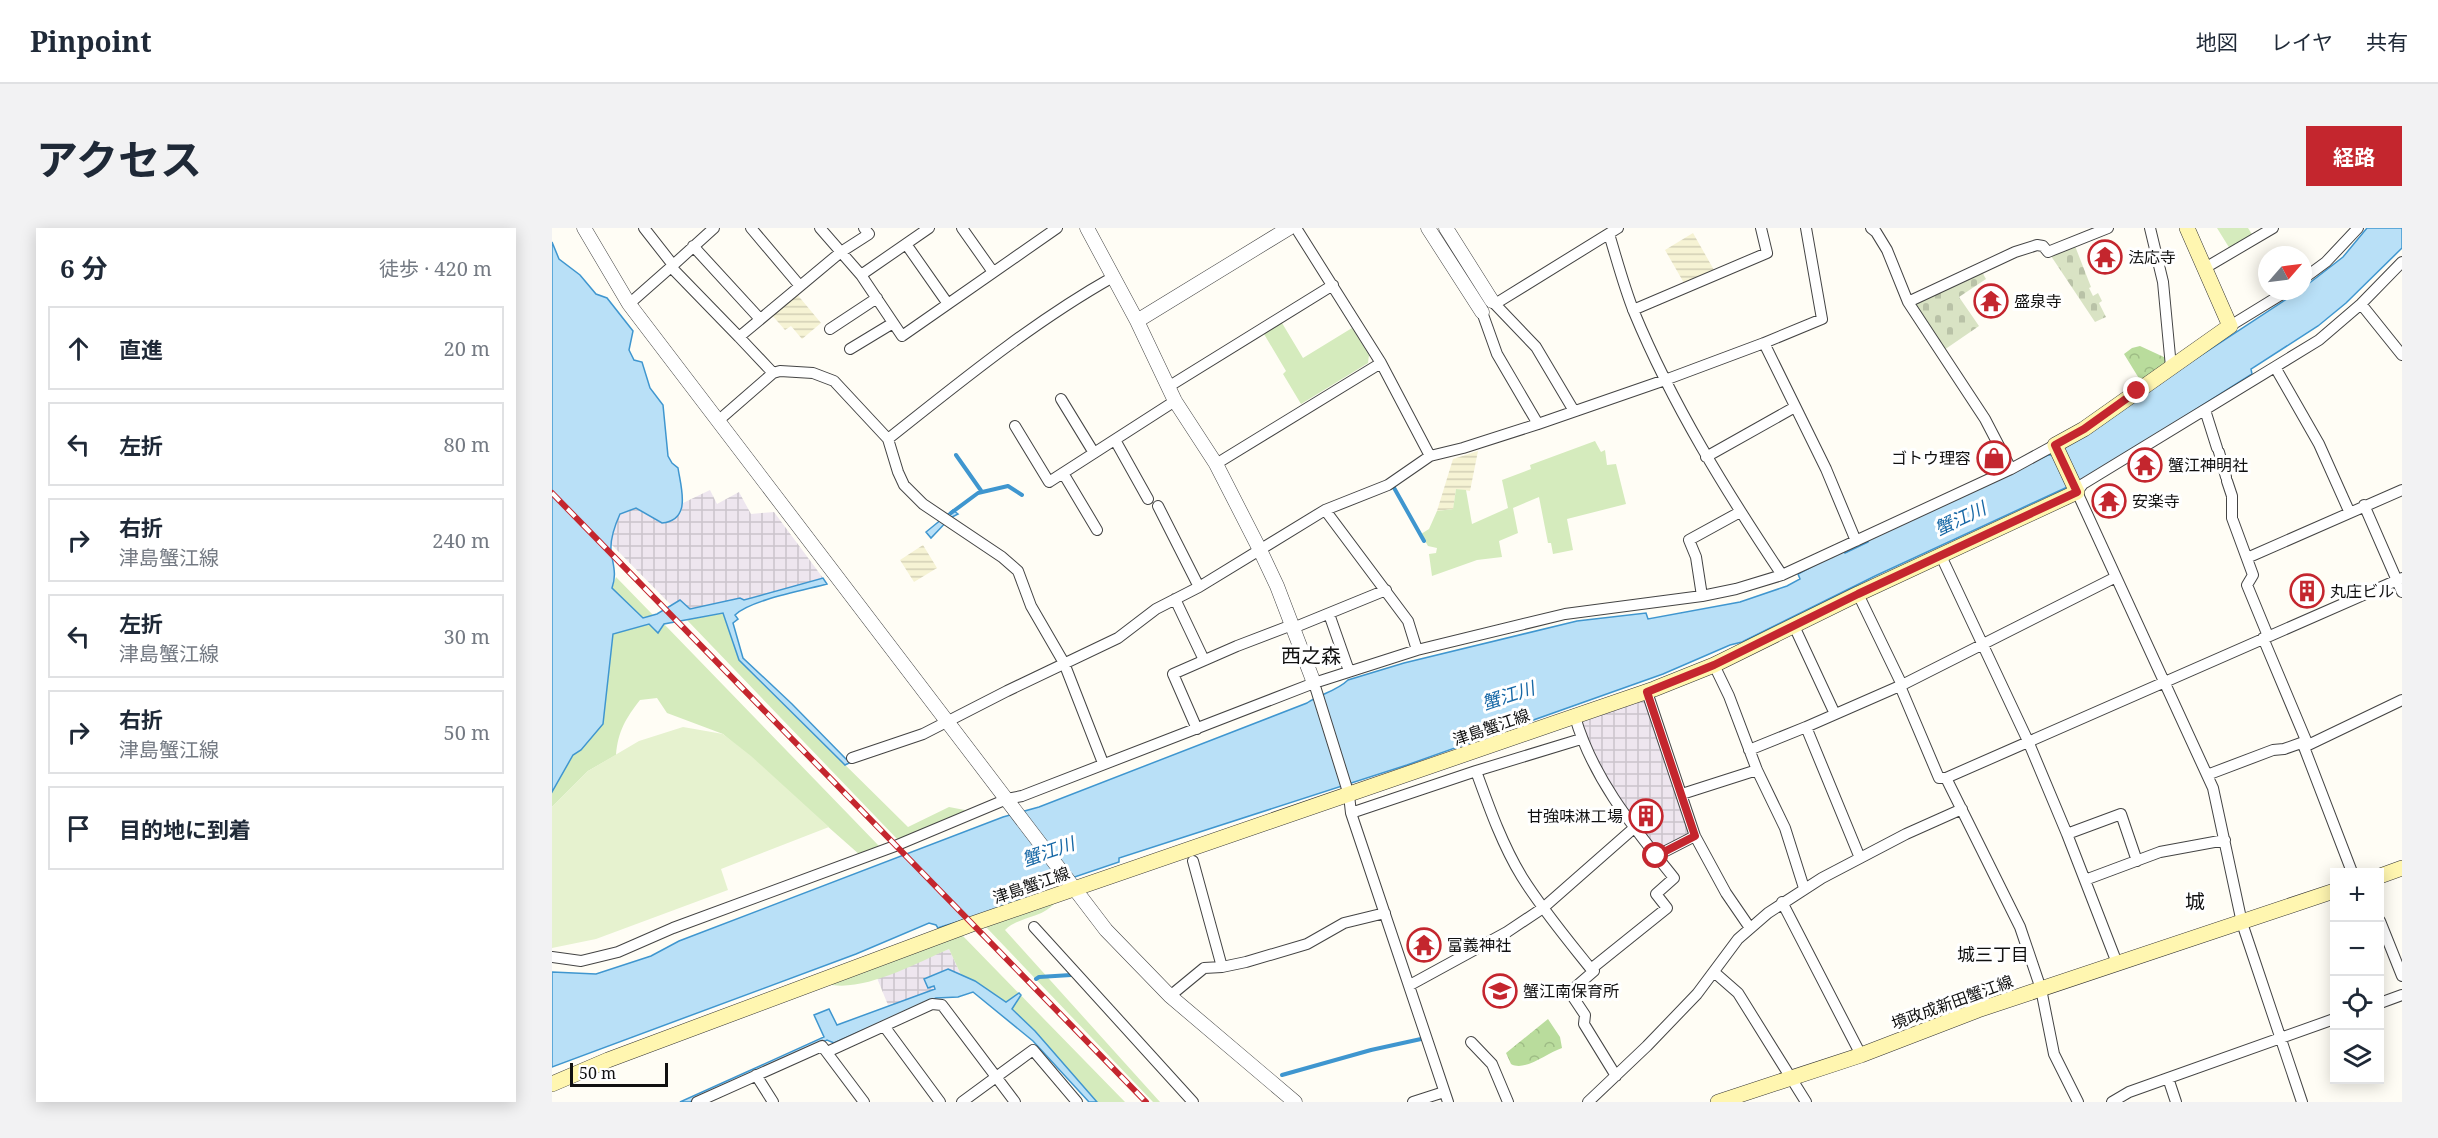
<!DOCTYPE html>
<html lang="ja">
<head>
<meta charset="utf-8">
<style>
  :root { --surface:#fff; --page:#f2f2f3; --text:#1f2937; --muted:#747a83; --line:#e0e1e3; --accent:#c4262e }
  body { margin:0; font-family:"Noto Serif","Noto Sans JP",serif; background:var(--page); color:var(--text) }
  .controls { position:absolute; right:18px; bottom:18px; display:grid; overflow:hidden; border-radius:0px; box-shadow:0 3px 15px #0003 }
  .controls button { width:54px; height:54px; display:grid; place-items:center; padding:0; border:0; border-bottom:2px solid var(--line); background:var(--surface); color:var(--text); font:30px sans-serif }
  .compass { position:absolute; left:1706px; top:18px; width:54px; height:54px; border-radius:50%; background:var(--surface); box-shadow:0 3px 15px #0003; rotate:62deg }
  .scale { position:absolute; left:18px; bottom:15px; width:98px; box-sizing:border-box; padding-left:6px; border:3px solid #111; border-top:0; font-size:16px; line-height:21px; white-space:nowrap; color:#111; -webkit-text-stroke:4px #fff; paint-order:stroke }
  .stop { position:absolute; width:18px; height:18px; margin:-14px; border:4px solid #c4262e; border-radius:50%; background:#fff }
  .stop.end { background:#c4262e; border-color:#fff; box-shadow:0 2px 6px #0008 }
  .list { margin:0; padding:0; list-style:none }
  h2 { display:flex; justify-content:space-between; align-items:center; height:78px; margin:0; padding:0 24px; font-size:26px }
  h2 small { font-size:20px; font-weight:400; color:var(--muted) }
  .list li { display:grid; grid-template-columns:39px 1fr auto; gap:18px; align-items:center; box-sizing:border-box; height:84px; margin:0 12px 12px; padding:0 12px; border:2px solid var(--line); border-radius:0px }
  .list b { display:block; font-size:22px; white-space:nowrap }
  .list p { margin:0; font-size:20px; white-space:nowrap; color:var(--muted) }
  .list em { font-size:20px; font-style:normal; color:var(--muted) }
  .icon { flex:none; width:33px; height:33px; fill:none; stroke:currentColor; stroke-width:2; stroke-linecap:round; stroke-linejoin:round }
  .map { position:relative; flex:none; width:1850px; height:874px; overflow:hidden; border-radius:0px }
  header { display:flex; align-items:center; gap:36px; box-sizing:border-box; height:84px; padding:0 30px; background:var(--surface); border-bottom:2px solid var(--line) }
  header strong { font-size:28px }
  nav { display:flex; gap:33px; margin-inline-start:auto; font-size:21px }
  .intro { display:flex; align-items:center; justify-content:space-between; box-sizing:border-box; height:144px; padding:0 36px }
  h1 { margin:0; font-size:42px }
  .button { padding:15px 27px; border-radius:0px; background:var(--accent); color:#fff; font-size:21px; font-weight:700 }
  main { display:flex; gap:36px; padding:0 36px }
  aside { flex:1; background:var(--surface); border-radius:0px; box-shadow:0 3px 15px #0003 }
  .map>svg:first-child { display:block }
</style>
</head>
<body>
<header>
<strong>Pinpoint</strong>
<nav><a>地図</a><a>レイヤ</a><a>共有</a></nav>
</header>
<div class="intro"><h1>アクセス</h1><a class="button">経路</a></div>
<main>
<aside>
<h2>6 分<small>徒歩 · 420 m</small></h2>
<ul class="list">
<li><svg class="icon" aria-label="ahead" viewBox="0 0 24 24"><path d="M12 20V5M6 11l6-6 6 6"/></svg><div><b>直進</b></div><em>20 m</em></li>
<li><svg class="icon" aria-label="left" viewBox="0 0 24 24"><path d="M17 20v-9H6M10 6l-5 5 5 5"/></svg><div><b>左折</b></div><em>80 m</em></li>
<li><svg class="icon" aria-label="right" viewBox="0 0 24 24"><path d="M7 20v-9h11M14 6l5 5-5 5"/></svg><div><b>右折</b><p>津島蟹江線</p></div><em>240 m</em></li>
<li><svg class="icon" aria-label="left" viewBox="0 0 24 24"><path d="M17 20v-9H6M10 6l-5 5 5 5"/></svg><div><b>左折</b><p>津島蟹江線</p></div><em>30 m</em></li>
<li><svg class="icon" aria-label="right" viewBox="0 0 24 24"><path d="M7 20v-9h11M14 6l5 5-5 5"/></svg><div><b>右折</b><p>津島蟹江線</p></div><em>50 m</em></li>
<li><svg class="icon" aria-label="arrive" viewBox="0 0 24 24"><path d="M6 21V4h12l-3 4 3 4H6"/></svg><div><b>目的地に到着</b></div></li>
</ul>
</aside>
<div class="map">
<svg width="1850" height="874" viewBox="0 0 1850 874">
  <defs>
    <pattern id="industrial-grid" width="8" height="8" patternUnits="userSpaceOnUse" patternTransform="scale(1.5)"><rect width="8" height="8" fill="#eee6ef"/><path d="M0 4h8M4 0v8" fill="none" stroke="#cbc4cc"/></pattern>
    <pattern id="farmland-rules" width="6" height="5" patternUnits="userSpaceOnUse" patternTransform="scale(1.5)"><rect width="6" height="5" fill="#f6f3d4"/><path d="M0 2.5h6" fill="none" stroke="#d2cfb5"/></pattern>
    <pattern id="forest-crowns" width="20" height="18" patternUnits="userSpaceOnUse" patternTransform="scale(1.5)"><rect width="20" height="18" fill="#b9dc9c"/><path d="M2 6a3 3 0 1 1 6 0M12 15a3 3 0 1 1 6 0" fill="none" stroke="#9ebc85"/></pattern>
    <pattern id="cemetery-stones" width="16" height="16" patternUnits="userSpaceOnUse" patternTransform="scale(1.5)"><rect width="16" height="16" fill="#d9e3c4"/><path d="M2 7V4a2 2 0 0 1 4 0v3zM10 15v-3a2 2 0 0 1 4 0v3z" fill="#b9c2a7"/></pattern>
  </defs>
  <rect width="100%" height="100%" fill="#fffdf5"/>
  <path fill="url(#industrial-grid)" d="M158,262L165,276L187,264L199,286L222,284L271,350L192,372L188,371L138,381L128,372L121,379L59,316L62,299L68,286L80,280H85L110,295L129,285L131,275Z
    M1094,470L1141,607L1105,626L1062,567L1026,496Z
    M397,721L409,747L396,741L372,750L376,760L382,758L384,762L342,777L341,775L336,777L325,750Z"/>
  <path fill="url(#farmland-rules)" d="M1141,5L1162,42L1132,55L1113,22Z
    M244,65L269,95L250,111L239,98L233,102L219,86Z
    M926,223L918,263L904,261L901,281L885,283L901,231Z
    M371,317L385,340L362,354L348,332Z"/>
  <path fill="#d5ebbd" d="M1665,0H1696L1701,8L1678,21Z
    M730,95L751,130L800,100L817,127L816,135L749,176L731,146L734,143L712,106Z
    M1043,213L1049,224L1053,222L1055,237L1064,236L1074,276L1015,291L1021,322L1001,326L999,315H996L987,269L961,280L966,305L947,313L950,329L925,332L880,348L877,326L884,325L885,320L876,318L869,306L877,301L885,283L901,281L904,261L914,262L920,296L956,280L950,252L979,241L978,237Z
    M64,349L101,387L91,390L60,360Z
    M171,385L187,432L356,599L397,579L418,583L347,613L134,391Z
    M97,396H112L328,619L308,627L171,506L115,485L105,470L88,472C74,490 66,503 64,527L36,543L0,579V564L21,527L29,522L51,496L61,406Z
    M503,675C489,691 467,688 453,702L608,874H601L433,698Z
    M409,706L573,874H545L483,803L459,780L468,768L467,765L454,774L423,753L409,747L397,721C364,735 311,765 275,756Z"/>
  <path fill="url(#forest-crowns)" d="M1588,118L1614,130L1616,134L1588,152L1572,126L1580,120Z
    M996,791L1008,809L1010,820C995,825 973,844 959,836L954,825Z"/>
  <path fill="url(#cemetery-stones)" d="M1523,18L1539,59L1537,60L1541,68L1546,65L1550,73L1547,75L1554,89L1543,94L1499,28Z
    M1430,44L1434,51L1407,69L1427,98L1392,122L1362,76Z"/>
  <path fill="#e6f2cf" d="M131,499L171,506L199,528L277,599L169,641L176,662L44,711L0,720V579L36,543L87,513Z"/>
  <path fill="#b9e0f7" stroke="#3f96cf" stroke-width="1.5" d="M1815,0H1850V20L1794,75L1766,98L1699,141L1700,146L1537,249L1323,348L1190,414L1178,417L1111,446L855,537L567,630V634L496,658L491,657C474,676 412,691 386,700L384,697L377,695L304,726L0,839V744L44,746L99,728L127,713L451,589L487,579L755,475C768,466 785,463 796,452L852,435L1025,393L1094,385L1096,391L1188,374L1235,358L1248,351L1246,346L1291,322L1293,325L1316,314V312L1496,227H1499L1538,205L1631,139L1747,63H1751V60L1791,29Z
    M0,14L7,31L28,47L44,66L55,70L81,103L77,122L82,132L90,134L98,160L111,177L116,228L120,235L126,240C129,260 140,292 110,295L84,280L68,286C63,297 58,310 59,323C61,337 65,346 60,360L91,390L105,386L128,372L138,381L188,370L192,372L271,350L275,356C253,362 198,372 183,387L186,391L181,395L191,430L240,476L294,531H296L297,535L293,537L187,432L171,385L112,396L106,405L97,396L61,406L51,496L29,522L21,527L0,564Z
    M401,282L406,286L398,290L379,310L374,304Z
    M396,741L423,753L454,774L467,765L469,767L460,781L483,803L545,874H537L481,813L421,764L406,769L384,770L282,815L275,812L138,874H128L272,809L262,787L277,781L285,797L383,761L382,758L376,760L372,751Z"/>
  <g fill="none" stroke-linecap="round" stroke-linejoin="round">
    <path stroke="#3f96cf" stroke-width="4" d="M404,227L430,264
      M841,258L872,313
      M399,285L426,265L456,258L470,267
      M484,751L487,749L519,747
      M730,847L819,822L869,811"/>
    <defs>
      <path id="minor" d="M92,0L121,37
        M162,0L119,39L187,109L289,24L317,6L312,0
        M199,0L248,58
        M268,0L309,47L350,108L505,0
        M410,0L441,44
        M744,0L829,135L878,228
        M1319,0L1324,4L1335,22L1356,74L1433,191L1459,241
        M1598,0L1611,54L1619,139
        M1057,6C1065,32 1072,59 1082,84C1121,178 1174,263 1230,347
        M354,16L396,76
        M141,18L208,91
        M1653,40L1721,0
        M309,47L377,0
        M1751,51L1774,34L1806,0
        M940,73L984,119L1022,183
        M1356,74L1463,24L1485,17L1491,18L1496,24L1556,0
        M77,76L119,39
        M943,76L1066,0
        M1809,76L1850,127
        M1081,82L1215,25L1209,0
        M930,84L945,126L986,196
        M1678,98L1735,63
        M278,101L325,70
        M187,109L221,145L228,143L261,145L282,153L336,211L346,244L352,257L371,276L450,329L466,343L479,378L512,435L551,535
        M1212,115L1274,241L1304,313
        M298,121L341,95
        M1723,139L1767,216L1797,283
        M616,159L781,57
        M509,171L542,225
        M1653,182L1665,220
        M167,192L221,145
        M463,198L497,254L623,173
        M336,211C408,154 481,94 561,49
        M563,212L596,271
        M1667,224L1674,249
        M1154,229L1243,179
        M664,236L829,135
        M511,245L545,302
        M1675,253L1680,268V290L1701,347L1695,357L1716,408
        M1812,277L1850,364
        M606,278L647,359
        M773,282L856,393L865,422
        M1389,328L1476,513L1515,606L1565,735
        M1695,330L1850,262
        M1306,366L1350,457
        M1150,368L1144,329L1137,312L1188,284
        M623,371L652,432
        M777,386L797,443
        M1242,398L1283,486
        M741,400L834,362
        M1711,410L1756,517
        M1162,437L1177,468L1205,542L1233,600L1252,660
        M762,455L797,567L799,585L896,874
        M1348,458L1387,550H1394
        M1095,464L1143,608L1174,665L1198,700
        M1023,489C1041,551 1082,600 1122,650L1104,666L1115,680L1039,741L1042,743L1020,762L1019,766L1033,787L1032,796L1064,848
        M645,501L621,446L685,418L740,397
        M1752,519L1800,644
        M1197,522L1254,499
        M300,530L371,506L455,463L566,410L604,381L647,359L773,282L836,257L878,228L911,220L986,196L1113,152L1212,115L1270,91L1254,0
        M924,543C937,579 950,616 970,649C990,681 1015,711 1039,741
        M1655,547L1721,522L1732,521L1749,515L1752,519L1850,472
        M1130,566L1205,542
        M799,585L924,543L1029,511
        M1515,606L1569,586L1585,633
        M1104,628L1143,608
        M1308,630L1254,499L1350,457L1564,349
        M641,633L670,739L694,734L755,716L792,695L833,685
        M1533,652L1608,624L1673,612
        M1230,674L1309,827
        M1828,693L1850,748
        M482,699L641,874
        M0,729L29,733L66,724L121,700L343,618L455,571L470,568L762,455L865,422L1013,386L1150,368L1184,361L1230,347L1459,241L1503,217
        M1162,744L1186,765L1254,874
        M858,757L955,704L991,680L1082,600
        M618,768L652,740L670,739
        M1828,775L1850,767
        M332,798L388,874
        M919,814L940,836L956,874
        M275,824L380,776L390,777L463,874
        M204,847L221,874
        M1616,850L1624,874
        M145,874L270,818L312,874
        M410,874L481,822L525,874
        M861,874L892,864
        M1036,874L1095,818L1145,766L1186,711L1216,685L1270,650L1354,606L1410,581
        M1526,874L1502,826L1489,761L1468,699L1394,550L1850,350
        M1560,874L1577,864L1782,791
        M1750,874L1690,695L1661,560L1525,264L1531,256L1767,112L1809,76L1850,34"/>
      <path id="tertiary" d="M32,0L77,76L554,702L618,768L743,874
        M535,0L585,93L623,173L664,236L708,322L725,358L762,455
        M876,0L930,84
        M894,0L940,73
        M585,93L737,0"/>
      <path id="secondary" d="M1828,648L1850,640
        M0,856L56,832L420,696L1102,461L1162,437L1306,366L1525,264L1503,217L1532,201L1678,98L1635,0
        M1166,874L1309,827L1426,782L1782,663"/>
    </defs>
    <use href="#minor" stroke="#444" stroke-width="12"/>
    <use href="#tertiary" stroke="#444" stroke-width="15"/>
    <use href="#secondary" stroke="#333" stroke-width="16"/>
    <use href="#minor" stroke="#fff" stroke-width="10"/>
    <use href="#tertiary" stroke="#fff" stroke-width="14"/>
    <use href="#secondary" stroke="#fff6b0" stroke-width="15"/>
    <defs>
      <path id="rail" d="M0,265L594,874"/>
    </defs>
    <use href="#rail" stroke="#c4262e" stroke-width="6"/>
    <use href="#rail" stroke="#fff" stroke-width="4" stroke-dasharray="11" stroke-linecap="butt"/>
  </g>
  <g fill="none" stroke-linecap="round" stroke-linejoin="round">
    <path stroke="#c4262e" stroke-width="8" d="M1104,628L1143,608L1095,464L1162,437L1306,366L1525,264L1503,217L1532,201L1585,163"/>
  </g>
  <defs>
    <symbol id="temple-ring" viewBox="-11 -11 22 22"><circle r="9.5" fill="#fff" stroke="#c4262e" stroke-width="1.5"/><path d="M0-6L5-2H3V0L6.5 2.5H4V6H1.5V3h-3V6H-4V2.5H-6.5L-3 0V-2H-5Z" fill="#c4262e"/></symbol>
    <symbol id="shop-ring" viewBox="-11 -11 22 22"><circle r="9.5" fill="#fff" stroke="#c4262e" stroke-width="1.5"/><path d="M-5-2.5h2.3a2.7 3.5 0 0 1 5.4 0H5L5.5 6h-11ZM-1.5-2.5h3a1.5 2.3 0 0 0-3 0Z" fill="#c4262e"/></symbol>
    <symbol id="building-ring" viewBox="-11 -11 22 22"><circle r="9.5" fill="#fff" stroke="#c4262e" stroke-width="1.5"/><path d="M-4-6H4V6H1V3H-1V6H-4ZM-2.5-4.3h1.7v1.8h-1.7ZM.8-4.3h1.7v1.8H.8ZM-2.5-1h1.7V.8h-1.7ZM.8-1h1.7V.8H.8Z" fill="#c4262e"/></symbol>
    <symbol id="school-ring" viewBox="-11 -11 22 22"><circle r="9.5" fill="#fff" stroke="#c4262e" stroke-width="1.5"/><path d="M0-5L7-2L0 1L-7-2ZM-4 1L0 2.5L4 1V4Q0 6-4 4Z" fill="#c4262e"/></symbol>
  </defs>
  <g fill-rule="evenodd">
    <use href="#temple-ring" x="1534" y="10" width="38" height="38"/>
    <use href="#temple-ring" x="1420" y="54" width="38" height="38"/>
    <use href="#shop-ring" x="1423" y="211" width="38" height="38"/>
    <use href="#temple-ring" x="1574" y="218" width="38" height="38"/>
    <use href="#temple-ring" x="1538" y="254" width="38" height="38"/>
    <use href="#building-ring" x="1736" y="344" width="38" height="38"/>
    <use href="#building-ring" x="1075" y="569" width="38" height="38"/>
    <use href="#temple-ring" x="853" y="698" width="38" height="38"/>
    <use href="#school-ring" x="929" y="744" width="38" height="38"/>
  </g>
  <g text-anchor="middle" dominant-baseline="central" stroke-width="6" stroke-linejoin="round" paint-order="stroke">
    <g font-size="16" fill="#111" stroke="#fff" text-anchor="start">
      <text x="1576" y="29">法応寺</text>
      <text x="1462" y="73">盛泉寺</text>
      <text x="1419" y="230" text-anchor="end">ゴトウ理容</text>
      <text x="1616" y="237">蟹江神明社</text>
      <text x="1580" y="273">安楽寺</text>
      <text x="1778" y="363">丸庄ビル</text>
      <text x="1071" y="588" text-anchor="end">甘強味淋工場</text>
      <text x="895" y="717">富義神社</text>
      <text x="971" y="763">蟹江南保育所</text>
    </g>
    <g font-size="16" fill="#111" stroke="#fff">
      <text transform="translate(939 499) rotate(-19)">津島蟹江線</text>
      <text transform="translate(479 657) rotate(-19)">津島蟹江線</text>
      <text transform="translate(1400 774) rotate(-20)">境政成新田蟹江線</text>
    </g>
    <g font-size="18" font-style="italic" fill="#1768a6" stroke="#fff">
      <text transform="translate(1408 290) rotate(-25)">蟹江川</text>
      <text transform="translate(956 467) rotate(-18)">蟹江川</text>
      <text transform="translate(496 623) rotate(-19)">蟹江川</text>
    </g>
    <g font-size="18" fill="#111" stroke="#fff">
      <text x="1441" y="726">城三丁目</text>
    </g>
    <g font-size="20" fill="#111" stroke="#fff">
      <text x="759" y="427">西之森</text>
      <text x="1643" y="673">城</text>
    </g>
  </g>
</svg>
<div class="controls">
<button>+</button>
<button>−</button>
<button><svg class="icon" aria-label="locate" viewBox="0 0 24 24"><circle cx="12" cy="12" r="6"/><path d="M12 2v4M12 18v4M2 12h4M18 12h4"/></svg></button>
<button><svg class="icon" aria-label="layers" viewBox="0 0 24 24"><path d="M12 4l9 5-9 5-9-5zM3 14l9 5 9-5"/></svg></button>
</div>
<svg class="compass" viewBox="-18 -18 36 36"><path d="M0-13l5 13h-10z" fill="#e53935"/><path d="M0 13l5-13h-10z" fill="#747a83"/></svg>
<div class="scale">50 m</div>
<div class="stop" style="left:1104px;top:628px"></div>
<div class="stop end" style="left:1585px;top:163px"></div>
</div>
</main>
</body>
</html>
